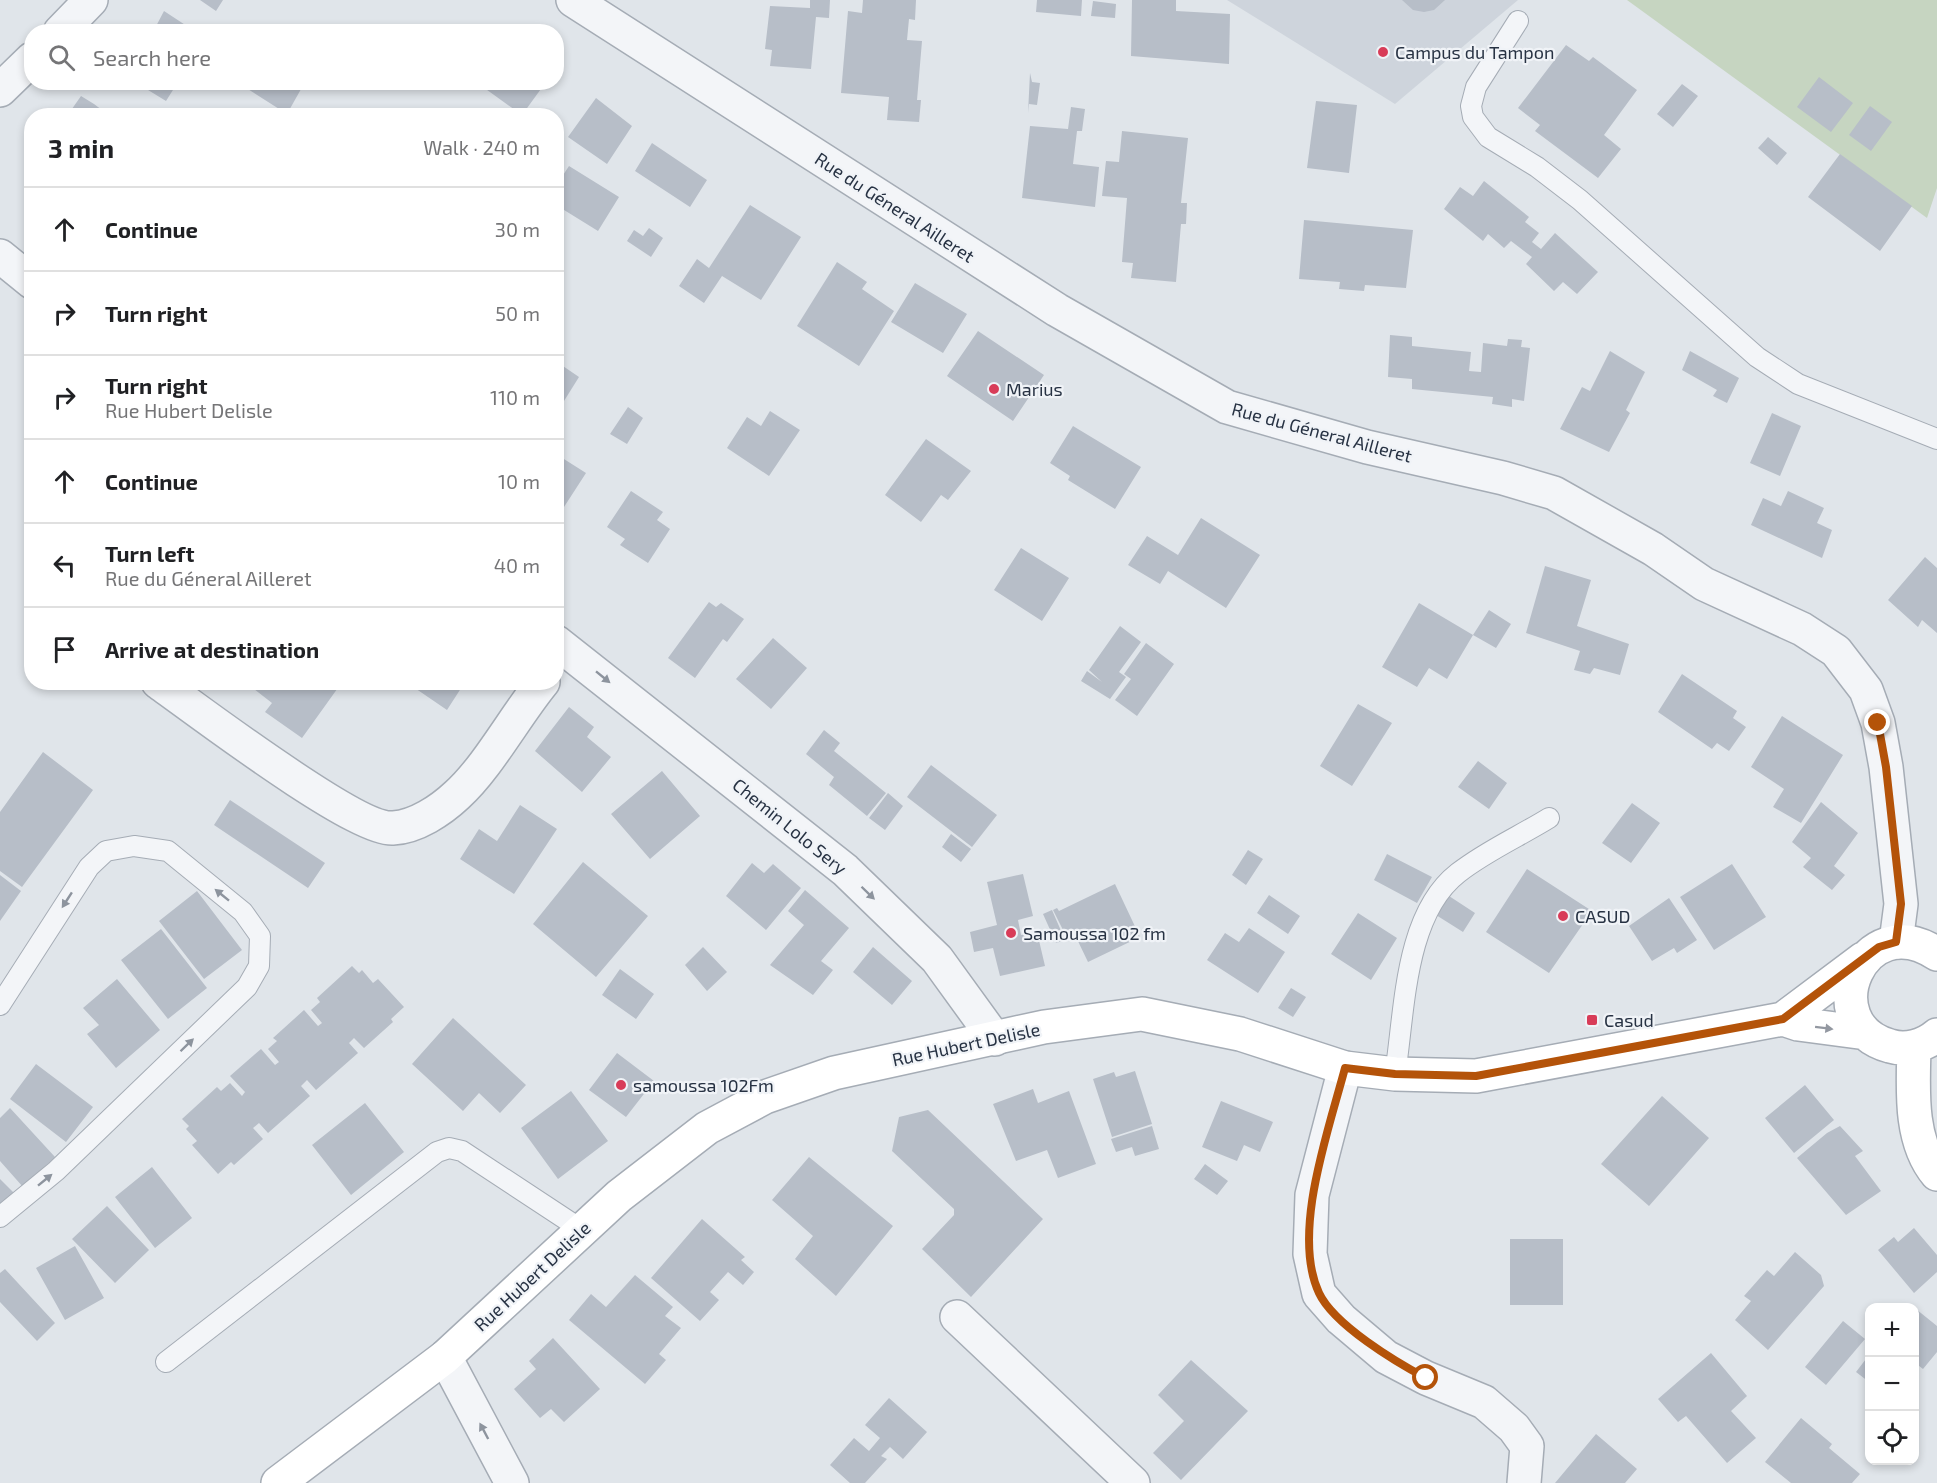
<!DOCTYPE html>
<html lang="en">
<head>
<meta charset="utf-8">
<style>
  :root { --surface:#fff; --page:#f6f6f6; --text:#202124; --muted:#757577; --line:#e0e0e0 }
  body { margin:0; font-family:"Exo 2",sans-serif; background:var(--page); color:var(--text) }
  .controls { position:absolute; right:18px; bottom:18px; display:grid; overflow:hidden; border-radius:12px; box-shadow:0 3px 9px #0003 }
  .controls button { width:54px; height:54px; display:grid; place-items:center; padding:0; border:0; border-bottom:2px solid var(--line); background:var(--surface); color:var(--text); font:30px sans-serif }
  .stop { position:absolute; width:18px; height:18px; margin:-14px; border:4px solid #b45309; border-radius:50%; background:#fff }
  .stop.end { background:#b45309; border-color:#fff; box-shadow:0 2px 6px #0008 }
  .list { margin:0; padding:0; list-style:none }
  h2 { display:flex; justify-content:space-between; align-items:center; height:78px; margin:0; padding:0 24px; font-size:26px }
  h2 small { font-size:20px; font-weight:400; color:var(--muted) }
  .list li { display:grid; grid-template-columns:39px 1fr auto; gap:18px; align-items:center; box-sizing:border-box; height:84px; padding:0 24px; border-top:2px solid var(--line) }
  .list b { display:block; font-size:22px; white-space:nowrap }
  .list p { margin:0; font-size:20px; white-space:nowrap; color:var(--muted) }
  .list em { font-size:20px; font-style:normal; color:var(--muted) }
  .icon { flex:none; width:33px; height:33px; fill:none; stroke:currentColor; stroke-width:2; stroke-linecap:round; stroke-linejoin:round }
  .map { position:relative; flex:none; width:1937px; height:1483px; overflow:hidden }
  .search { position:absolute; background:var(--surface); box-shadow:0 3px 9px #0003; left:24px; top:24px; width:540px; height:66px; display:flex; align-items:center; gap:15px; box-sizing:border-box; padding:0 21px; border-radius:24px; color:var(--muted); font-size:22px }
  .panel { position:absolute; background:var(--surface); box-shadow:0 3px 9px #0003; left:24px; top:108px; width:540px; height:582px; border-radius:24px }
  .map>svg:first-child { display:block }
</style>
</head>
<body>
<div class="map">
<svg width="1937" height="1483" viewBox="0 0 1937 1483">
  <rect width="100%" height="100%" fill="#e0e5ea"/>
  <path fill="#ced4dc" d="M1227,0H1518L1395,104Z"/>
  <path fill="#c6d5c1" d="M1627,0H1937V188L1927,218Z"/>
  <path fill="#b7bec8" d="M200,0H223L216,11Z
    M810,0H830L829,18L816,17L811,69L770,66L772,50L765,49L770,6L810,8Z
    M863,0H916L915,20L909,19L907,40L922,41L917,100H921L919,122L887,120L889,97L841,93L848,11L862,13Z
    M1037,0H1082L1081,16L1036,12Z
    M1132,0H1176V11L1230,14L1229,64L1131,56Z
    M1402,0H1445L1434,10L1424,12L1413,10Z
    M1093,1L1116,4L1115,18L1091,16Z
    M164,11L196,32H153Z
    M1566,45L1589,61L1593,57L1637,90L1604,135L1621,149L1598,178L1535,131L1540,125L1518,108Z
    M1030,73L1032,82L1040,83L1037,105L1029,104L1028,113Z
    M1819,77L1853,103L1831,132L1797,107Z
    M135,82H178L166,101Z
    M237,82H305L287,114Z
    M476,82H546L522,115Z
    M1682,84L1698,96L1673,127L1657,114Z
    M81,96L94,104L110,116H67Z
    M596,98L632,126L607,164L568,137Z
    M1316,101L1357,105L1349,173L1307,168Z
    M1870,106L1892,122L1871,151L1849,135Z
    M1071,107L1085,109L1082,131H1077L1073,164L1099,167L1095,207L1022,198L1030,126L1068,129Z
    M1122,131L1188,138L1181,203H1187L1186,224H1181L1176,282L1131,278L1133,263L1122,262L1127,198L1102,196L1106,161L1119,162Z
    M1768,137L1787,153L1777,165L1758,148Z
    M652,143L707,180L690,207L635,171Z
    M1840,154L1912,206L1880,251L1808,197Z
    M569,166L619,197L598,231L556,205V196L561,189L556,186Z
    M1484,181L1529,217L1525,222L1539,233L1532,242L1541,249L1555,233L1598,272L1577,294L1563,282L1554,291L1526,264L1532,257L1511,241L1504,248L1488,234L1483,241L1444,209L1460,187L1473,196Z
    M750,205L801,237L761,300L722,276L704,303L679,286L697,259L709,268Z
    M1304,220L1413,230L1406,288L1365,285L1364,291L1339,289L1340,282L1299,279Z
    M649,228L663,238L651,257L627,241L634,230L643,236Z
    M837,262L867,282L862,289L894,311L859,366L797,326Z
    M915,283L967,314L943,353L891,322Z
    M978,331L1044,375L1013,421L947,376Z
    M1390,335L1412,337V346L1471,352L1469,371L1481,372L1483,343L1507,346L1508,339L1522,340L1521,347L1530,348L1524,401L1512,399V407L1492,404L1493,397L1412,389V379L1388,377Z
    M1610,351L1645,372L1626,410L1630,413L1609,452L1560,429L1582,387L1590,391Z
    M1690,351L1739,378L1727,403L1713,396L1717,390L1682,370Z
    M560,364L579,377L559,409L556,370Z
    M628,407L643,418L627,444L610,434Z
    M770,411L800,430L769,476L727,448L747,417L761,426Z
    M1772,413L1801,426L1780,476L1750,463Z
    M1073,426L1141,467L1115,509L1068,480L1070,476L1050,463Z
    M926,439L971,471L948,500L941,495L921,522L885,495Z
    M556,454L586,473L564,507L556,503Z
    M631,491L663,512L657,520L670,529L648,563L620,545L625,539L607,527Z
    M1788,491L1824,508L1817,523L1832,530L1822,558L1751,525L1763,498L1781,506Z
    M1201,518L1260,555L1226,608L1168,571L1160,584L1128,565L1147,536L1178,555Z
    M1021,548L1069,578L1042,621L994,590Z
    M1925,557L1937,568V633L1922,620L1918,627L1888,600Z
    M1545,566L1591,580L1577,626L1629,644L1620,675L1594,668L1590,674L1574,670L1580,651L1526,633Z
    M709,602L716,607L721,603L744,619L727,642L723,639L695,678L668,658Z
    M1419,603L1473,635L1447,679L1429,668L1417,687L1382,667Z
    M1489,610L1511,624L1496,648L1473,635Z
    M1120,626L1141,642L1119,672L1126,677L1110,699L1081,681L1087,671L1102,682L1089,670Z
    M773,638L807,668L771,709L736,679Z
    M1146,643L1174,664L1137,716L1115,700L1131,679L1124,674Z
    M1682,674L1737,711L1733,718L1746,727L1729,751L1717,743L1712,749L1658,712Z
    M245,682H336L340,685L302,738L265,712L272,703Z
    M406,682H465L447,710Z
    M1358,704L1392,723L1352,786L1320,766Z
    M569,707L594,727L587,737L611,757L582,792L535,751Z
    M1782,716L1843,755L1801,823L1773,807L1784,789L1751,767Z
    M824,730L840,743L834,751L886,793L867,816L829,785L834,777L806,754Z
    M43,752L93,790L22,887L0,871V812Z
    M1478,761L1507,783L1489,809L1458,787Z
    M931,765L997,815L972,847L907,797Z
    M662,771L700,816L650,859L611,814Z
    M888,793L903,806L885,830L869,818Z
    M230,800L325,863L308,888L214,825Z
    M1821,802L1858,833L1834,866L1845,875L1832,890L1803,867L1811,858L1792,842Z
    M1632,803L1660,823L1631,863L1602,843Z
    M520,805L557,829L514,894L460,859L479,829L497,841Z
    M951,834L971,849L961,862L942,847Z
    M1248,850L1263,859L1246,885L1232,875Z
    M1387,854L1432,877L1417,903L1374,880Z
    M583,862L648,916L596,977L533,924Z
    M752,863L764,873L773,864L801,888L766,930L726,896Z
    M1732,864L1766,917L1714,950L1680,897Z
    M1527,869L1592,911L1549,973L1486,932Z
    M1023,874L1033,916L1018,920L1021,935L1037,932L1045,966L1000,976L993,948L974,952L970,932L997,925L987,882Z
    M0,875L21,891L0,921Z
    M1115,884L1140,937L1088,962L1075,935L1067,938L1053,910L1057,908L1059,911Z
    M805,890L849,928L821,961L833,970L813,995L770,965L804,925L788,911Z
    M197,891L242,950L204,979L159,921Z
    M1269,895L1300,916L1288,934L1257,913Z
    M1449,896L1475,913L1463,932L1436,915Z
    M1669,898L1697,940L1677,953L1674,948L1652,961L1629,926Z
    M1052,910L1065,940L1056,943L1043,914Z
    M1358,913L1397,938L1371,980L1331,954Z
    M1249,928L1285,952L1258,993L1207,960L1225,933L1239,942Z
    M161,929L207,988L168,1019L121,960Z
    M703,947L727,972L707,991L685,965Z
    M873,947L912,981L892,1005L853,972Z
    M352,966L359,973L362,970L373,983L378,979L404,1007L391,1019L393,1022L364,1048L354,1038L349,1043L358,1053L316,1090L307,1080L301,1086L310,1096L268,1133L259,1123L253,1128L263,1139L234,1165L231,1162L218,1174L192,1145L197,1141L186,1129L189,1126L182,1119L217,1087L221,1091L230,1083L242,1096L245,1092L230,1076L261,1049L275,1065L279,1062L268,1049L277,1041L273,1038L304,1010L318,1026L322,1023L311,1010L320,1002L317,998Z
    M620,969L654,994L636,1019L602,995Z
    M117,979L160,1030L116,1068L87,1034L99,1025L83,1008Z
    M1291,988L1306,997L1293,1017L1278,1008Z
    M453,1018L526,1085L500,1113L479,1093L463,1111L412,1064Z
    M617,1053L654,1081L626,1117L589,1090Z
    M36,1064L93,1107L66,1142L10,1099Z
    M1135,1071L1152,1124L1112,1137L1093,1079L1114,1072L1116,1077Z
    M1805,1085L1834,1120L1794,1153L1765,1118Z
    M1033,1089L1038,1103L1069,1091L1096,1164L1058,1178L1047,1150L1016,1161L993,1104Z
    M571,1091L608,1141L558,1179L521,1128Z
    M1662,1096L1709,1138L1649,1206L1601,1164Z
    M1221,1101L1273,1122L1260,1152L1244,1145L1237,1161L1202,1147Z
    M365,1103L404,1152L351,1195L312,1145Z
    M10,1108L55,1157L23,1187L0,1161V1118Z
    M928,1110L1043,1219L971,1297L922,1249L954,1215V1209L892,1151L899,1117Z
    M1152,1126L1159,1149L1135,1156L1132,1147L1116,1152L1111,1139Z
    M1840,1126L1863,1151L1855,1156L1881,1191L1846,1215L1797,1158L1827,1133Z
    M809,1157L893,1226L836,1296L795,1259L813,1236L772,1200Z
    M1205,1164L1228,1181L1217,1195L1194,1179Z
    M152,1167L192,1218L155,1248L115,1197Z
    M0,1179L18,1197L0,1215Z
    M107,1206L149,1250L115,1283L72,1239Z
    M702,1219L745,1257L741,1260L754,1272L743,1285L728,1272L710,1292L719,1300L700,1321L651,1278Z
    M1914,1228L1937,1255V1272L1914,1293L1878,1250L1894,1237L1898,1242Z
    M1510,1239H1563V1305H1510Z
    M75,1246L104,1298L65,1320L36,1268Z
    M1795,1252L1821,1275L1824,1286L1768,1350L1735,1320L1751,1301L1744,1296L1767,1270L1774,1276Z
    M5,1269L55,1323L37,1341L0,1302V1273Z
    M635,1275L673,1307L665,1316L681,1328L659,1354L666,1360L645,1384L569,1320L591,1294L606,1307Z
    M1911,1305L1937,1326V1352L1923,1369L1914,1362V1308H1909Z
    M1843,1321L1865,1339L1826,1385L1805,1367Z
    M553,1338L600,1389L564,1422L551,1409L540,1418L514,1389L536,1369L529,1361Z
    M1711,1353L1747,1396L1731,1411L1756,1438L1727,1463L1686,1416L1678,1422L1658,1399Z
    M1869,1355V1382L1856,1372Z
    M1191,1360L1248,1411L1181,1480L1153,1453L1184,1421L1158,1395Z
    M889,1398L927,1432L903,1459L890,1447L881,1456L887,1459L865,1483H850L830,1465L854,1438L869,1451L880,1438L865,1425Z
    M1801,1418L1832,1444L1829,1448L1860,1474L1852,1483H1791L1765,1462Z
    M1596,1434L1637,1469L1625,1483H1555Z"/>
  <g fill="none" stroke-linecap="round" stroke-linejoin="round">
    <defs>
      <path id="lane" d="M1518,21L1476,87L1471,106L1473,117L1488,137L1537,167L1580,200L1757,357L1798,384L1937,439
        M0,1005L89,867L106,851L134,846L168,851L243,912L260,936L259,966L247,987L56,1171L0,1217
        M1395,1074C1405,1011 1404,915 1458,873C1486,851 1520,836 1549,818
        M166,1362L437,1152L449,1148L462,1151L582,1230"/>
      <path id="street" d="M573,0L1057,310L1227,407L1367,447L1503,478L1554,493L1653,549L1704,584L1802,629L1836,651L1866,690L1878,723L1886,767L1901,904L1896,942
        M60,32L91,0
        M0,90L32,59
        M0,256L32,282
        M556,642L845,870L937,959L995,1039
        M158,682C196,709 356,831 393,828C416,827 441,810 457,795C488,767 515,716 543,682
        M1345,1068L1312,1195L1310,1254L1319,1294L1341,1319L1386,1357L1426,1378L1484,1402L1514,1428L1527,1446L1524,1483
        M957,1317L1133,1483
        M445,1357L512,1483"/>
      <path id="secondary" d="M1937,954C1862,904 1812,1024 1890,1046C1906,1051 1924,1046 1937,1035
        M1783,1019L1863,959
        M1914,1047C1913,1088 1909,1141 1937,1174
        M278,1483L445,1357L619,1196L707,1128L765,1097L834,1073L1044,1027L1142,1014L1240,1034L1345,1068L1395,1074L1476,1076L1783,1019L1798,1024L1866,1033"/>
    </defs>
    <use href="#lane" stroke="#a5acb5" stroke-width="22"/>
    <use href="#street" stroke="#a5acb5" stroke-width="36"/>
    <use href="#secondary" stroke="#a5acb5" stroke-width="36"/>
    <use href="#lane" stroke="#f3f5f8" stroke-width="20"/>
    <use href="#street" stroke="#f3f5f8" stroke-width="33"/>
    <use href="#secondary" stroke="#fff" stroke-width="33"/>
  </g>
  <defs><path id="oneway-solid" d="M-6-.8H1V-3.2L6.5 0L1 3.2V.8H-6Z" transform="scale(1.5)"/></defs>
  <g fill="#8d949e">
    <use href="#oneway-solid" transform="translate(603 677) rotate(39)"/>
    <use href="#oneway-solid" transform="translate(868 893) rotate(44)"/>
    <use href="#oneway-solid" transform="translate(222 895) rotate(-141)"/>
    <use href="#oneway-solid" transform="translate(67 900) rotate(123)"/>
    <use href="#oneway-solid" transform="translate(187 1045) rotate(-44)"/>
    <use href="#oneway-solid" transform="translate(45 1180) rotate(-39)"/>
    <use href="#oneway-solid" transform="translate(484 1431) rotate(-118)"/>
  </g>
  <use fill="#9398a1" href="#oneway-solid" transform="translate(1824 1028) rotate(7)"/>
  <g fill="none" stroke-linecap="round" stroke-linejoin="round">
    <path stroke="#b45309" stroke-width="8" d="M1426,1378C1396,1362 1334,1325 1319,1293C1291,1233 1329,1129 1345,1068L1395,1074L1476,1076L1783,1019L1879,947L1896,942L1901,904L1886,767L1878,723"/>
  </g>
  <g fill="#d83c58" stroke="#f0f3f7" stroke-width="2">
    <circle cx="1383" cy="52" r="6"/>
    <circle cx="994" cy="389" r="6"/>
    <circle cx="1563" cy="916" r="6"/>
    <circle cx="1011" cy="933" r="6"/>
    <rect x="1586" y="1014" width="12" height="12" rx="3"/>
    <circle cx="621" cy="1085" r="6"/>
  </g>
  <g text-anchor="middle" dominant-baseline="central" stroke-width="4.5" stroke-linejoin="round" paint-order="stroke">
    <g font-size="18" fill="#273243" stroke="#f0f3f7" text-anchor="start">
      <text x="1395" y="52">Campus du Tampon</text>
      <text x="1006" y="389">Marius</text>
      <text x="1575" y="916">CASUD</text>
      <text x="1023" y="933">Samoussa 102 fm</text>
      <text x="1604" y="1020">Casud</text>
      <text x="633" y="1085">samoussa 102Fm</text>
    </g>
    <g font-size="18" fill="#273243" stroke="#f0f3f7">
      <text transform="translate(895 207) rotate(33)">Rue du Géneral Ailleret</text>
      <text transform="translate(1322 432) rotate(15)">Rue du Géneral Ailleret</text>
      <text transform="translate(790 826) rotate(39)">Chemin Lolo Sery</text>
      <text transform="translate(966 1044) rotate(-12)">Rue Hubert Delisle</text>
      <text transform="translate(532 1276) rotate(-43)">Rue Hubert Delisle</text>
    </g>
  </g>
</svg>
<div class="controls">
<button>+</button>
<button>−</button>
<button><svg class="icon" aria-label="locate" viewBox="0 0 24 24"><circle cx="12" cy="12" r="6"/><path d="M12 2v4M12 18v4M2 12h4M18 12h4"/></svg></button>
</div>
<div class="stop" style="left:1426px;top:1378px"></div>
<div class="stop end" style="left:1878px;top:723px"></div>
<div class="search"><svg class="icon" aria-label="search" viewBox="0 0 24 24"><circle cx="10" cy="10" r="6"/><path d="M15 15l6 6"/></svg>Search here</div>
<section class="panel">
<h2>3 min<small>Walk · 240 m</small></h2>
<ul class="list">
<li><svg class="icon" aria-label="ahead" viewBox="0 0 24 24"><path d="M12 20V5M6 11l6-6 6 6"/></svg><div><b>Continue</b></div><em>30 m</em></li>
<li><svg class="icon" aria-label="right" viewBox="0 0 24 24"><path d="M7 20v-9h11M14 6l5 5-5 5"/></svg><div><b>Turn right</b></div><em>50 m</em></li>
<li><svg class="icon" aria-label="right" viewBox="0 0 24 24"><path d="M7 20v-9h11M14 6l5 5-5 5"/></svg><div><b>Turn right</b><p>Rue Hubert Delisle</p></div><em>110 m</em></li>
<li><svg class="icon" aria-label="ahead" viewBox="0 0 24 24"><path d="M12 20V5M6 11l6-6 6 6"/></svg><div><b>Continue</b></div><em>10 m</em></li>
<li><svg class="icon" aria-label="left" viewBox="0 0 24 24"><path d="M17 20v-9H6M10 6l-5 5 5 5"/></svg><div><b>Turn left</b><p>Rue du Géneral Ailleret</p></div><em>40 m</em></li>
<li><svg class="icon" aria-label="arrive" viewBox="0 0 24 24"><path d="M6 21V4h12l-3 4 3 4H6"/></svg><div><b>Arrive at destination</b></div></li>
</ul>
</section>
</div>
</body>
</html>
